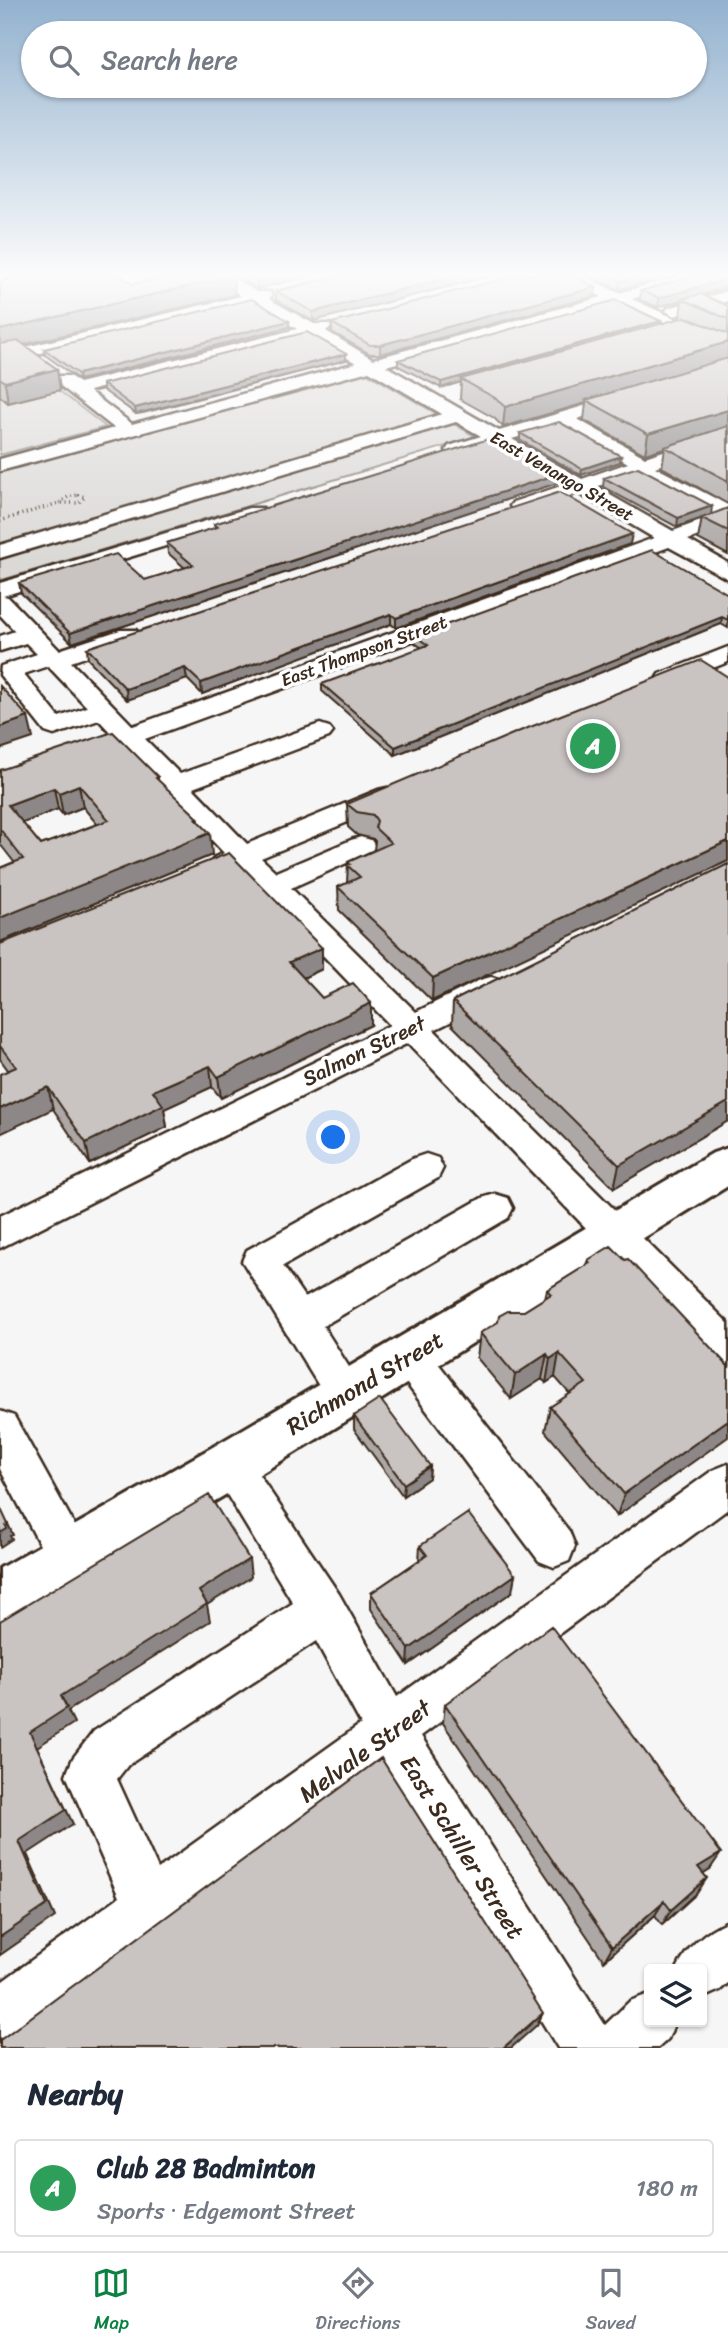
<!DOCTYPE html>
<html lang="en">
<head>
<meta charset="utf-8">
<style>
  :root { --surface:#fff; --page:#f6f6f7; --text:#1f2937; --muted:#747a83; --line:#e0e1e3; --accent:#0b8043 }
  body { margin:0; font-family:Sriracha,sans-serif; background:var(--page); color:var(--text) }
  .controls { position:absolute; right:21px; bottom:21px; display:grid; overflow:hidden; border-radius:7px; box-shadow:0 2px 5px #0004 }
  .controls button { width:63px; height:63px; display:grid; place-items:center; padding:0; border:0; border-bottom:2px solid var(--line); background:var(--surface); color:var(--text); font:35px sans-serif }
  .you { position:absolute; left:334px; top:1138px; width:24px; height:24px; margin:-18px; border:5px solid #fff; border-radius:50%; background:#1a73e8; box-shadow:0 0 0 10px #1a73e833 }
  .badge { display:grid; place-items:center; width:46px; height:46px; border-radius:50%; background:var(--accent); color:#fff; font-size:23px; font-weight:700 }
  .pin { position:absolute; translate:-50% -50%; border:4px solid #fff; box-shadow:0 2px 7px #0006 }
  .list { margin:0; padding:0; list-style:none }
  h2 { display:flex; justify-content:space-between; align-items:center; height:91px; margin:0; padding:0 28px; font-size:30px }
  h2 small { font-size:23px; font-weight:400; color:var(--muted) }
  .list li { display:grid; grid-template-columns:46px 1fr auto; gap:21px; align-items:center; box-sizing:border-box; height:98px; margin:0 14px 14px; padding:0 14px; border:2px solid var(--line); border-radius:7px }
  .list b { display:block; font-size:26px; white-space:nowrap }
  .list p { margin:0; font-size:23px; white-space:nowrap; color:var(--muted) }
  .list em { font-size:23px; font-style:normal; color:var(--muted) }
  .icon { flex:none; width:38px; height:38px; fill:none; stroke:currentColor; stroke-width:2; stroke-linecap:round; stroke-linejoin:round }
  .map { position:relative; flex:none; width:728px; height:2048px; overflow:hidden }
  .search { position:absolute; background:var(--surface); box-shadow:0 2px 5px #0004; left:21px; right:21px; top:21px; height:77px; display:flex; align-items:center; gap:18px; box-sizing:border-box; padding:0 24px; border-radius:38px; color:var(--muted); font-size:26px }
  .sheet { height:203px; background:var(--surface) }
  nav { display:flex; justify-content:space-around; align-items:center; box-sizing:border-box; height:98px; border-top:2px solid var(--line); background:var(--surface); font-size:19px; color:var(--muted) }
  nav a { display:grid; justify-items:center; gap:4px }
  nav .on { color:var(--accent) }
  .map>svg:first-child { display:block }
</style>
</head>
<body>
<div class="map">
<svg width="728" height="2048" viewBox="0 0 728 2048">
  <rect width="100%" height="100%" fill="#f7f6f6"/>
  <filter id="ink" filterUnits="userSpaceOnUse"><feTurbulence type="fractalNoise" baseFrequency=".0143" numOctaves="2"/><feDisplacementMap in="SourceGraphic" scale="14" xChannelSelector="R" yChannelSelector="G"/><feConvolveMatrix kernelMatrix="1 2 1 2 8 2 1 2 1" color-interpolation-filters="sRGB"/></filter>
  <g filter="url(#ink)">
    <path fill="#dbd9d6" stroke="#8b827a" stroke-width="2" d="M18,359L106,427L0,455V363Z
      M365,372L476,437L2,580L0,578V470Z"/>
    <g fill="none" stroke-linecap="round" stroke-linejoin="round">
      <defs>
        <path id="minor" d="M208,274H227L257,292H270L272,295L269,299L314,324H329L331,327L326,331L373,359L602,297L557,274H578L619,293L687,274H713L711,277L632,299L728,342V353L616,303L386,366L499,431L624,394L633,399L630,403L577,419L645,457L728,430V442L655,467L728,505V525L688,540L728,563V579L669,547L145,739L180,774L311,727L320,724L329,727L333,732L329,737L193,788L247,844L378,790L387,788L396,790L400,796L396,802L261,858L276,872L351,840L361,837L371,840L375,846L371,852L291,888L416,1012L480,980L491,977L502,980L506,988L502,996L434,1030L728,1323V1366L714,1361L408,1043L0,1248V1216L390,1025L239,868L225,872L215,869L211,863L215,857L224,853L124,747L110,751L101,748L97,743L101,738L112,734L99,720L54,735L45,732L0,675L1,666L37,654L26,643L0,651V636L15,631L0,615V583L249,508H263L266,512L263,516L3,596L8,597L59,650L120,630H136L140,635L136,640L71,662L133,726L654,538L578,493L527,510H513L510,506L513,502L564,485L495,444L456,456L449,454L446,450L449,446L481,436L456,422L0,558V545L442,414L369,371L0,471V459L114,428L58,384L55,380L58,376H70L79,383L297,329L253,302L0,363V353L241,296ZM309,336L356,363L132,424L89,391ZM559,425L628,463L582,479L512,439ZM637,473L717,515L673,531L596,487ZM48,666L87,707L59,717L24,674Z
          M728,291V301L674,316L666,311L668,308Z
          M728,647V662L668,686L659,684L656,679L659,674Z
          M426,1154L438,1158L443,1168L438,1178L283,1266L305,1298L482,1198L495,1194L508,1198L513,1208L508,1218L323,1326L366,1394L360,1407L346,1412L332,1407L242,1261L247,1250L414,1158Z
          M409,1339L423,1344L569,1531L575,1546L569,1561L554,1567L539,1561L395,1368L390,1356L395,1344Z
          M0,1411L14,1416L84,1542L90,1557L84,1572L69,1578L54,1572L0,1469Z
          M229,1446L243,1451L339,1594L397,1697L713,1470L728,1464V1509L421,1736L605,2025L630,2001L649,1994V2022H675L668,2039L658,2048H558L384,1764L19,2034L0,2041V1983L119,1897L66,1775L73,1758L94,1731L293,1603L209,1465L215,1451ZM316,1641L361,1724L158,1869L117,1779L128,1765Z
          M728,1921V1983L720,1990L702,1998V1969H677C687,1946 705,1931 728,1921Z"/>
        <path id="major" d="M728,1148V1186L247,1482L19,1617L0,1625V1568L211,1448L713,1153Z"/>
      </defs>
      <use href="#minor" stroke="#3b2a1e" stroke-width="5"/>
      <use href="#major" stroke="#3b2a1e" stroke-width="6"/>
      <path stroke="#3b2a1e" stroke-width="3.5" stroke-dasharray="1 3.5" stroke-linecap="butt" d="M78,495L85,497L78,503H59L68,497Z
        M0,521L59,503"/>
      <use href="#minor" fill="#fff" fill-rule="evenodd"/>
      <use href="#major" fill="#fff" fill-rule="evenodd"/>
    </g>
    <path fill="#ada8a6" stroke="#3b2a1e" stroke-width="2" fill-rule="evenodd" d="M234,274H318L257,289Z
      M346,274H498L313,321L276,300V291Z
      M585,274H676L619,290Z
      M728,274V287L702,295L728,306V504L662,467L665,448L645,454L584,420L586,403L503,427L494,418L460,399L461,382L441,388L398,366V360L661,324L681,318H680L682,300L658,307L640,300L641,291Z
      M0,283L133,284L235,295L24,345L57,369L60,390L8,403L0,396Z
      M595,296L380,354H370L332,332V323Z
      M289,321V327L79,380L45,355L44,349Z
      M346,354V360L143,413L136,414L103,390V384Z
      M520,433L620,462L581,475L520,440Z
      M604,478L711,515L728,508V555L698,539L702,518L709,515L677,527L603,487Z
      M557,483L72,643L21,593L19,583L145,580L185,568L168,553L167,543L215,528L214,524Z
      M630,544L396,628L391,624L202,694L187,679L127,700L88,659L87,648Z
      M728,594V628L721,624L395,755L322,691V684L422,648L415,643V636Z
      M728,677L432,1001L339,910L338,887L347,883L348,862L374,850L375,841L373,839L357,835L348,827L347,804Z
      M0,770L158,777V781L198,818L212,855L0,942V868L14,862L0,844ZM83,807L97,824L41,845L22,823L58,809L63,815Z
      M728,864V1121L614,1188L452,1025L453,1001Z
      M0,944L322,948V969L303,978L322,998L371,1025L221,1098L212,1087L164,1109L167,1127L90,1164L53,1109L8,1070L0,1059Z
      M588,1260L728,1366L617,1516L545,1431L550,1407L570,1394L555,1377L546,1383L542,1379L511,1399L477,1358L480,1333L524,1311L545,1298L547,1290L587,1265Z
      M354,1416L430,1466L429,1478L403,1496L354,1429Z
      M420,1546L512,1592L408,1665L371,1609V1593L419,1560Z
      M445,1704L710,1869L703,1873L697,1893L662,1925L655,1915L604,1961L443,1723Z"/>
    <path fill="#8d8887" stroke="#3b2a1e" stroke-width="2" d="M257,274H318L257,289Z
      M463,274H498L313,321V312Z
      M646,274H676L619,290L620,281Z
      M233,276L235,295L0,350V330Z
      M728,279V287L658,307L659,298Z
      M596,287L595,296L380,354V345Z
      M289,321V327L79,380L78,374Z
      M661,321L660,326L461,379V382L441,388V382Z
      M728,342V360L586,400V403L503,427L505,407Z
      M346,354V360L136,414L135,408Z
      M57,369L60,390L8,403L5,382Z
      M728,410V428L645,454L648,434Z
      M621,456L620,462L581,475L582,469Z
      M558,474L557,483L72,643L70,633Z
      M712,506L711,515L677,527L678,518Z
      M632,534L630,544L396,628V618Z
      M391,614V624L202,694L201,683Z
      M722,617L721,624L395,755V747Z
      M185,668L187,679L127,700L126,689Z
      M28,717L33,738L0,749V727Z
      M79,785L83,807L63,815L59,793Z
      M54,788L58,809L13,827L8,805Z
      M198,818L201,837L210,833L212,855L0,942V918Z
      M728,841V861L432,1001L433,978Z
      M322,948V969L290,984L289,962Z
      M371,1003V1025L221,1098L218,1077Z
      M210,1066L212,1087L164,1109L167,1127L90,1164L86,1143L153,1091Z
      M48,1087L53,1109L0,1134V1109Z
      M728,1102V1121L614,1188L619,1165Z
      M559,1353L555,1377L546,1383L550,1359Z
      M547,1354L542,1379L511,1399L515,1375Z
      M728,1420V1437L617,1516L624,1494Z
      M430,1466L429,1478L403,1496L404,1484Z
      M8,1524L13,1535L10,1536L12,1539L0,1547V1533Z
      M249,1559L251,1577L207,1605L210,1621L68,1711L74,1723L37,1747L73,1824L27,1854L55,1917L0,1955V1937L19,1841L30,1732L61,1696L199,1591Z
      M515,1575L512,1592L408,1665L409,1649Z
      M721,1853L710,1869L688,1883L698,1867Z
      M707,1878L697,1893L662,1925L671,1910Z
      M664,1901L655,1915L604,1961L612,1947Z
      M543,2013L537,2025L511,2048H503Z"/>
    <path fill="#c9c3c1" stroke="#3b2a1e" stroke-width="2" fill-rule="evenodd" d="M25,274H118L133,284L177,274H231L233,276L0,330V283L13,277Z
      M346,274H463L313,312L276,291Z
      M522,274H570L596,287L380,345H370L332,323Z
      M605,274H646L620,281Z
      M700,274H728V279L659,298L641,291Z
      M701,294L728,306V319L682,299Z
      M252,299L289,321L78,374L44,349Z
      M616,300L661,321L441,382L398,360Z
      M685,317L728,334V342L505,407L495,398L461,379Z
      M307,332L346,354L135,408L103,384Z
      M19,341L57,369L5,382L0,378V344Z
      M728,358V410L648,434L586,400Z
      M559,422L621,456L582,469L520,433Z
      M728,426V481L665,447Z
      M495,437L558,474L70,633L19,583L116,554L145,580L193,565L167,543L218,527L214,524Z
      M638,467L712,506L678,518L604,478Z
      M560,492L632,534L396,618L391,614L201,683L185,668L126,689L87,648Z
      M728,508V531L702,518Z
      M652,550L728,594V620L722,617L395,747L322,684L428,645L415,636Z
      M701,660L728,677V841L433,978L338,887L360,877L347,865L350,864L348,862L391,843L375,828L377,821L373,815L357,812L347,804L515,733Z
      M0,686L28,717L0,727Z
      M113,732L158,777L156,778L198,818L196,819L210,833L0,918V868L23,859L0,829V770ZM79,785L109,820L41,845L8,805L54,788L59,793Z
      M229,853L322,948L289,962L322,998L353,983L371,1003L218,1077L210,1066L153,1091L163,1105L86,1143L48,1087L0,1109V1074L16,1067L0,1046V944Z
      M728,864V1102L619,1165L453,1001Z
      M611,1246L625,1260L628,1259L728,1366V1420L624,1494L550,1407L586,1383L559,1353L550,1359L547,1354L515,1375L480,1333L498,1322L499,1316L508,1311H524L551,1294L547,1290L590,1263L588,1260Z
      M380,1399L430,1466L404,1484L354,1416Z
      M209,1495L249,1559L199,1591L207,1604L61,1696L67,1708L30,1732L66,1810L19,1841L47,1905L0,1937V1621Z
      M0,1507L8,1524L6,1526L7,1529L0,1533Z
      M468,1513L515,1575L409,1649L371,1593L427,1555L420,1546Z
      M551,1626L721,1853L698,1867L707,1878L671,1910L664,1901L612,1947L445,1704Z
      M381,1758L543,2013L503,2048H0V2040Z"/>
  </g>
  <linearGradient id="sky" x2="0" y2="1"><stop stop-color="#93b2cf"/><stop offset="0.49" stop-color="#fbfbfb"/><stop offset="1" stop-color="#fbfbfb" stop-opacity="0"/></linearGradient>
  <rect width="728" height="561" fill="url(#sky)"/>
  <g text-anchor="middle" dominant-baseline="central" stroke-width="7" stroke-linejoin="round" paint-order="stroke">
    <g font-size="18" fill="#3b2a1e" stroke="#fff">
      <text transform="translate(562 476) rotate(30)">East Venango Street</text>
      <text transform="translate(364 651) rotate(-20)">East Thompson Street</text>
    </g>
    <g font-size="21" fill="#3b2a1e" stroke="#fff">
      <text transform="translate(364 1051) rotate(-26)">Salmon Street</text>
    </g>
    <g font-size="24" fill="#3b2a1e" stroke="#fff">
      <text transform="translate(365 1383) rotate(-31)">Richmond Street</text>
      <text transform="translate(365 1751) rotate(-36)">Melvale Street</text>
      <text transform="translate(462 1847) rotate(58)">East Schiller Street</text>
    </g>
  </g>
</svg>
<div class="controls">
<button><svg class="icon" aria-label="layers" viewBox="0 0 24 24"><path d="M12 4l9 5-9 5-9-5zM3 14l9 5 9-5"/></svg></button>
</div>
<div class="you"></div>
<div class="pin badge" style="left:593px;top:746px;background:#2e9e5b">A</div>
<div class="search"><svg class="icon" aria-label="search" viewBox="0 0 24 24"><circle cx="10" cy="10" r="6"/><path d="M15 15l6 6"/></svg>Search here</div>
</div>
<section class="sheet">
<h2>Nearby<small></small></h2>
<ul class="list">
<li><span class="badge" style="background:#2e9e5b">A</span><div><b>Club 28 Badminton</b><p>Sports · Edgemont Street</p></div><em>180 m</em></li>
</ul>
</section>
<nav>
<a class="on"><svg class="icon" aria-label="map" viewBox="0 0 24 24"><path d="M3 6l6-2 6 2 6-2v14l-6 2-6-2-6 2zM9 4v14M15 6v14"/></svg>Map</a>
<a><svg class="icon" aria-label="directions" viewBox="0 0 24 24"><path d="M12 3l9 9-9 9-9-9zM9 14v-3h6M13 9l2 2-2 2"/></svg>Directions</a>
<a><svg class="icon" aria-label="saved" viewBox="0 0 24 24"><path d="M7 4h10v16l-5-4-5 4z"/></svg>Saved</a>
</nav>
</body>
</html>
